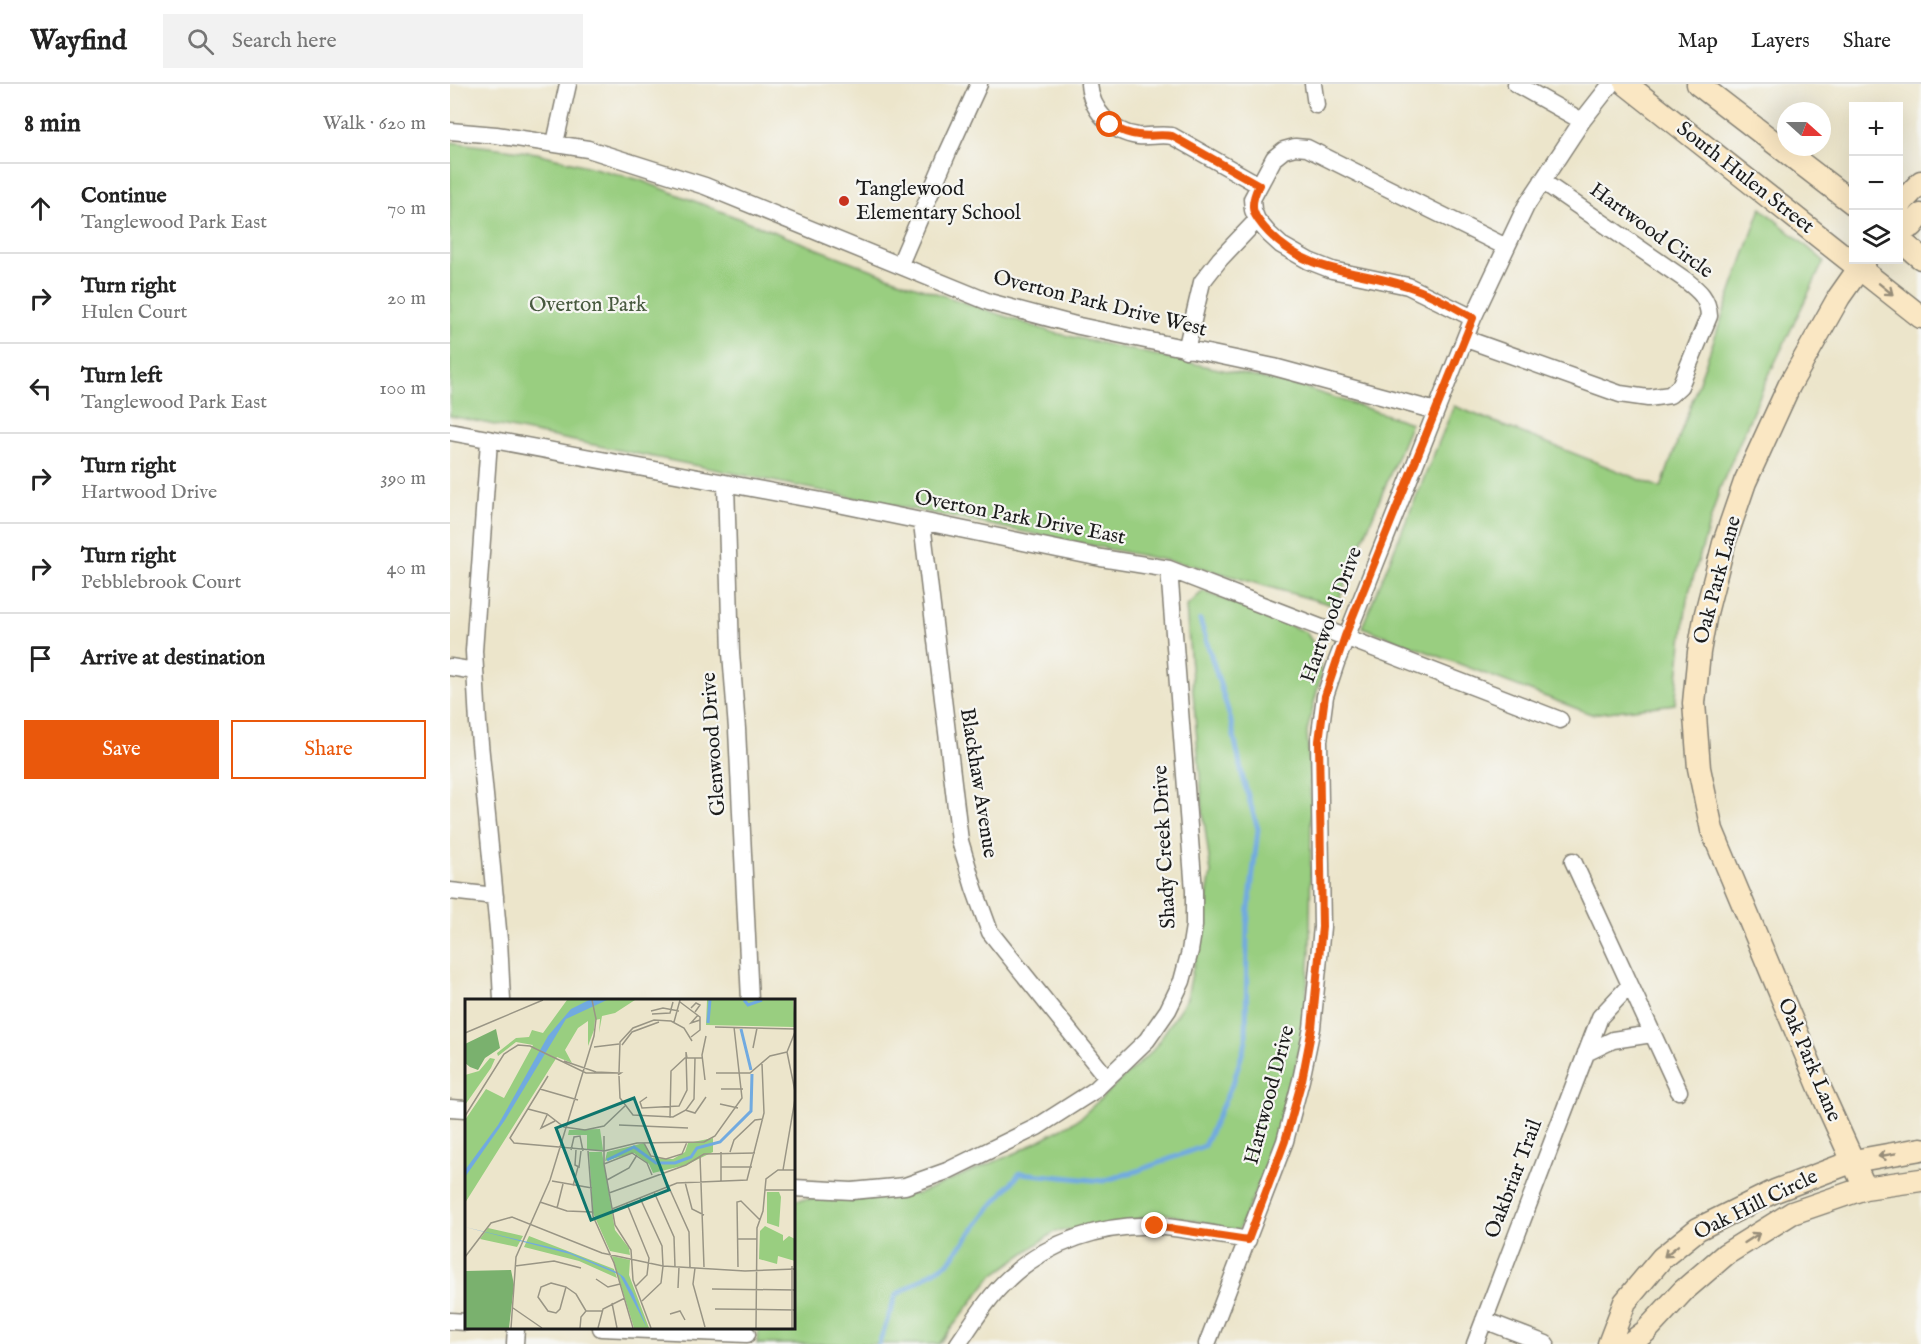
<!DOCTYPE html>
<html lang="en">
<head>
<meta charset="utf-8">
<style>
  :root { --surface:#fff; --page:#f2f2f2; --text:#222; --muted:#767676; --line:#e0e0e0; --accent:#ea580c }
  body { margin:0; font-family:"IM FELL English",serif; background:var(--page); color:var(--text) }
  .controls { position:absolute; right:18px; top:18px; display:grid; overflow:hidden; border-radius:0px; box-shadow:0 6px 24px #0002 }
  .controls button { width:54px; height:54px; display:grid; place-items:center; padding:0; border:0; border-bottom:2px solid var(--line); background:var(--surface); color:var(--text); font:30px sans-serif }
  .compass { position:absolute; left:1327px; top:18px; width:54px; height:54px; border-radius:50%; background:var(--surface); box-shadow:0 6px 24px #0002; rotate:111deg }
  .stop { position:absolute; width:18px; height:18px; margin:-14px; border:4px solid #ea580c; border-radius:50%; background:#fff }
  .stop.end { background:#ea580c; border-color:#fff; box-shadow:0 2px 6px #0008 }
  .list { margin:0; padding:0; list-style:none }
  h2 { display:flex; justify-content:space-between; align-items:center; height:78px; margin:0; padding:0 24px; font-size:26px }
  h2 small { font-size:20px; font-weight:400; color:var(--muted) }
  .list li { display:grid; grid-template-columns:39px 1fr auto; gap:18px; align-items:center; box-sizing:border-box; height:90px; padding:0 24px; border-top:2px solid var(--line) }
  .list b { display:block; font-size:22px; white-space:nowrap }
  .list p { margin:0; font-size:20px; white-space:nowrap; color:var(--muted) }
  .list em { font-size:20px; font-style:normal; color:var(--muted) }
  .actions { display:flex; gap:12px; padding:18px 24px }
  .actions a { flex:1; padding:14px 0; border:2px solid var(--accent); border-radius:0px; text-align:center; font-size:21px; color:var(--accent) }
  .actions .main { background:var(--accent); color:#fff }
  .icon { flex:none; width:33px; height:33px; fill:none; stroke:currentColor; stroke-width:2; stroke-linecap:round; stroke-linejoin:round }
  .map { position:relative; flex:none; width:1471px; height:1260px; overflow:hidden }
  header { display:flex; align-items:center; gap:36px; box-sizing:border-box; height:84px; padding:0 30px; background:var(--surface); border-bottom:2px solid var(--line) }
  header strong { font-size:28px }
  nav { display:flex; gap:33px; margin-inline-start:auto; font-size:21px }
  .search { width:420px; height:54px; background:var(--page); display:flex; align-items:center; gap:15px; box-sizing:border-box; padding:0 21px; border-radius:0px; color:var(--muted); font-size:22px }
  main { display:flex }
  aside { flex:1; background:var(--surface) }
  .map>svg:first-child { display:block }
</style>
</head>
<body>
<header>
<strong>Wayfind</strong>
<div class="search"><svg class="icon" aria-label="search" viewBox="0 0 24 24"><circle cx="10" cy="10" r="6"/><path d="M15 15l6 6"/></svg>Search here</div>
<nav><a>Map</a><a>Layers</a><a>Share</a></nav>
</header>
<main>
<aside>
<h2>8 min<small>Walk · 620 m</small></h2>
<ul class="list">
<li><svg class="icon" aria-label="ahead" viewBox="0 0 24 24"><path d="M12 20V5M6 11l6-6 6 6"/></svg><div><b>Continue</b><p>Tanglewood Park East</p></div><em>70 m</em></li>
<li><svg class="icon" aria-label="right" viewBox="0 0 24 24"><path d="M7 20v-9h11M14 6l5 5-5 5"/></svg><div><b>Turn right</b><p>Hulen Court</p></div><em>20 m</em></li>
<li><svg class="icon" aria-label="left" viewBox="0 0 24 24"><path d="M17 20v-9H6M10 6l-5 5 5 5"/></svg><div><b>Turn left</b><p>Tanglewood Park East</p></div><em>100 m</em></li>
<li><svg class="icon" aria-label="right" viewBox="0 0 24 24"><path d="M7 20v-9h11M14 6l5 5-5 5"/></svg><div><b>Turn right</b><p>Hartwood Drive</p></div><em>390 m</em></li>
<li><svg class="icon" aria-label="right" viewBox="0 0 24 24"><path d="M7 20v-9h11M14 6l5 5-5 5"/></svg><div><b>Turn right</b><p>Pebblebrook Court</p></div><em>40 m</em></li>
<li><svg class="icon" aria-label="arrive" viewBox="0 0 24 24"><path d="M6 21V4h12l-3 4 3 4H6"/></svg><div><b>Arrive at destination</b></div></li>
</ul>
<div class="actions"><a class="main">Save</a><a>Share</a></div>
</aside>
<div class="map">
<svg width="1471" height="1260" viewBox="0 0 1471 1260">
  <rect width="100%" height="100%" fill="#f6f6f2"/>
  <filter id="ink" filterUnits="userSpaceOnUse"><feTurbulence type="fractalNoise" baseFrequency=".0167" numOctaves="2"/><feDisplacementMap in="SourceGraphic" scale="12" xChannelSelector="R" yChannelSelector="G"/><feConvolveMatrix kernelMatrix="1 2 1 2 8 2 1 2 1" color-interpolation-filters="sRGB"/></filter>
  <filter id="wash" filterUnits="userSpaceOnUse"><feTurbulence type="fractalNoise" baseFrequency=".008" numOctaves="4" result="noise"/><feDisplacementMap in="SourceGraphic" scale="24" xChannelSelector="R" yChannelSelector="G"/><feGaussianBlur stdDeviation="1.35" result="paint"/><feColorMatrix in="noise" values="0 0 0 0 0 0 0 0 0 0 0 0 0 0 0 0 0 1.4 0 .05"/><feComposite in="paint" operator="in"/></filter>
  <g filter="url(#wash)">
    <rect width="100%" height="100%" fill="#ece5cb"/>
    <path fill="#99ce80" stroke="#5a754e" stroke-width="1.5" d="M0,58L87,69L190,96L456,199L605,249L855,304L961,339L886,522L749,483L0,332Z
      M1311,124L1374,177L1317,295L1270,404L1237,515L1225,620L1141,630L912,543L1004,322L1211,404Z
      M753,507L856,548L867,565L871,591L857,647L861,722L860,869L854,938L843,997L818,1079L788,1147L708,1128L663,1144L606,1147L542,1192L489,1260H307L308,1244H344V1116L467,1110L568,1068L629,1035L703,966L737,914L754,830L761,789L753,728L736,523Z"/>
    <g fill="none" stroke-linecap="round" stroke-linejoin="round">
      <path stroke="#71aae0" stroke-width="5" d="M429,1260L446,1211L499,1178L539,1125L570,1089L653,1097L687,1087L754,1062L784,996L796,957L797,842L808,745L793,695L780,633L750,536"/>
    </g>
  </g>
  <g filter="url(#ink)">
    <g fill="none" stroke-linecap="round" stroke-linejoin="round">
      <defs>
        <path id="street" d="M639,0C641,26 662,49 688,52C700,53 710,50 722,52L809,101
          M863,0L866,21
          M1066,0L1132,37
          M0,47L46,51L138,65L255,102L539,218L629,242L824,283L986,327
          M105,59L118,0
          M450,180L498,68L529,0
          M1023,234L958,202L882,186L859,177L831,161L819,150L807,136L803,126L802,115L824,74L834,66L845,63L857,64L1056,163
          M1016,255L1170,310L1198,314L1220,311L1230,302L1259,232C1258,213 1248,206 1234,195L1092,97
          M736,266L752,198L770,175L807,136
          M0,348L388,420L651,474L719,485L1110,636
          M39,357L24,567L28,639L49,856L52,916
          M276,400L281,569L287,645L300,916
          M472,439L510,757L524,804L540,848L657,994
          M0,583L25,587
          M1123,777L1229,1007
          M0,807L45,812
          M1136,969L1163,956L1202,950
          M0,1024L16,1025
          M344,1104L402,1107L455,1102L497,1087L587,1043L645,1006L697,956L718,926L732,897L740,867L744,842V807L719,485
          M1034,1236L1096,1260
          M0,1237L16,1238
          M151,1244L297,1250
          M65,1260L66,1244
          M508,1260C524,1237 538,1213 559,1194C597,1158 654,1139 707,1142C737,1145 768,1151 798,1156
          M757,1260L835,1057L851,996L862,944L872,843L869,657L875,612L886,579L1023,234L1076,122L1132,37L1161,0
          M1025,1260L1150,933L1180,901"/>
        <path id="secondary" d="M1176,0L1471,233
          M1248,0L1404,120
          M1448,126L1453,117L1471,98
          M1448,145L1462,142L1471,131
          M1448,155L1471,174
          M1415,1104L1372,1009L1262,746L1249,684L1244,619L1249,568L1256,529L1274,459L1295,398L1339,302L1389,213L1415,176
          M1159,1260L1175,1218L1212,1174L1248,1145L1325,1107L1404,1077L1471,1065
          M1179,1260L1195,1248L1233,1207L1276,1170L1342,1129L1415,1104L1471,1096"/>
      </defs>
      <use href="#street" stroke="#848074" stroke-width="19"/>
      <use href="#secondary" stroke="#848074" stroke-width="25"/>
      <use href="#street" stroke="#fff" stroke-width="16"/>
      <use href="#secondary" stroke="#fae7c3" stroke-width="22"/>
    </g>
    <defs><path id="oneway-shaft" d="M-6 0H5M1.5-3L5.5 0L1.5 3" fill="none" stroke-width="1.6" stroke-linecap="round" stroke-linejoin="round" transform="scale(1.5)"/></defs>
    <g stroke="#968c78">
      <use href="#oneway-shaft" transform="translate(1436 205) rotate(39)"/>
      <use href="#oneway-shaft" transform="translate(1437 1071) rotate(170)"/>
      <use href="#oneway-shaft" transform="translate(1302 1154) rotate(-33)"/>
      <use href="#oneway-shaft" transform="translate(1221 1167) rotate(141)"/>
    </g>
  </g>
  <g fill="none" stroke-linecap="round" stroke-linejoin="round" filter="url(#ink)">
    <path stroke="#ea580c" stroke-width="8" d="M660,41C669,46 677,50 688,51C699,53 710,50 722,52L809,101C798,123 802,131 819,149C860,191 906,185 957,202C980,209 1003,222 1023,234L895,552L875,612L869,657L872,843L862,944L852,996L835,1057L798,1156L705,1142"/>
  </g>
  <circle fill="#c8321e" stroke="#f6f6f2" stroke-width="2" cx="394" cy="117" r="6"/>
  <g text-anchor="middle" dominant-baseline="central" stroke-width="4.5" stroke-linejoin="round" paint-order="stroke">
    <g font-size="21" fill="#1c1c1c" stroke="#f6f6f2">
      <text transform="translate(1295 94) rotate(38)">South Hulen Street</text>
      <text transform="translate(1201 147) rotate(36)">Hartwood Circle</text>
      <text transform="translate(650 220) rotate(14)">Overton Park Drive West</text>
      <text transform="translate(570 434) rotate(11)">Overton Park Drive East</text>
      <text transform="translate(1268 496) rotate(-75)">Oak Park Lane</text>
      <text transform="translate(882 531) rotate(-70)">Hartwood Drive</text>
      <text transform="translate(264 660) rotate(-94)">Glenwood Drive</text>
      <text transform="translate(528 699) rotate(81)">Blackhaw Avenue</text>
      <text transform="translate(715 763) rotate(-93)">Shady Creek Drive</text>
      <text transform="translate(1359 976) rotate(67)">Oak Park Lane</text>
      <text transform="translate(820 1011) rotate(-75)">Hartwood Drive</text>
      <text transform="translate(1064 1095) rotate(-69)">Oakbriar Trail</text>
      <text transform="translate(1306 1121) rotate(-26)">Oak Hill Circle</text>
    </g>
    <g font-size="21" fill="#1c1c1c" stroke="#f6f6f2" text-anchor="start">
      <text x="406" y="105">Tanglewood<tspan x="406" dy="24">Elementary School</tspan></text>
    </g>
    <g font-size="21" fill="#485a3f" stroke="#f6f6f2">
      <text x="138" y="221">Overton Park</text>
    </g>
  </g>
  <g transform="translate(15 915)">
    <rect width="330" height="330" fill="#ece5cb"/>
    <path d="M102,1H170L150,14L137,17L134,34L135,20L130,21L129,31L123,47V22L113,29L100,51L107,64L92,58L0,204V121L21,90L39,99L68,46L51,43L33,57L32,54L51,39L64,38L67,31L78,34ZM242,1H328L330,28L241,26ZM25,59L30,60L26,69L0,106V76L14,72ZM135,130L138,151H122V136H103L104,131ZM248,139V153L221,166L188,174L184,165L169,154L140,162L142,153L179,144L187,159L208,160L220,153L223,144ZM124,153H137L150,231L164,249L165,256L145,252L128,214ZM302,193H314L316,198L314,228L302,224ZM300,227L318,236V242L324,237L330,240V262L313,257L312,265L294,260L295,232ZM23,229L58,237L52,248L15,240ZM64,237L149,270L152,279L114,262L59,248ZM147,257L165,261L164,276L184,329H169Z" fill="#99ce80"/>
    <path d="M31,30L35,49L20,59L13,71L5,68L0,64V45ZM46,271L49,286L44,329H0V272Z" fill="#7ab16e"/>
    <path d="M124,1H142L101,20L40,121L0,178V171L33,126L83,37L106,10ZM0,228L101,252L152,273L159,278L168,294L182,329L155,276L105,255Z" fill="#71aae0"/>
    <path fill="none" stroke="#71aae0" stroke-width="3" d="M279,1L283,6L297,1M243,24L245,1M276,30L286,71M142,161L169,148L191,164H210L226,158L232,149L255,143L286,112L287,75"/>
    <path fill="none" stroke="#999585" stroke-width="1.5" d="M215,3L235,18V31L226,38M226,9L231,4L235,6L230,13M186,12L198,9L214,12M187,15L205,14L208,3M233,16L226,24L235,21M209,23L215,1M250,28L330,30M330,33L322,53L330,92M0,34L78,1M157,46L167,33L194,23M129,48L154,45M288,49L292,29M99,62L131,73L153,74M154,73L155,43L168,29L189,21L206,22L219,29L227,42M251,74H285L305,57L322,53M83,77L45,139L49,144L139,152L172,144L239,143L250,137L277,99L269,28M154,77L155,99L168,116L208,118L221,111L229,100L230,59M240,81L237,56L241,37M75,90L113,101M256,90H278M182,98L175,103L177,109L214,107L222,91L221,53L222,59M255,105L273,109M63,110L82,115L99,128L120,131L139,127L160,107M220,111L230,114L241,98M82,116L76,129L90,122M0,117L39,55L53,46L65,47L121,74H156L153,76M205,119L206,72L220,59H237M154,126L223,129M139,137V165L150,226L166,251L168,281L186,329M179,144L186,157L201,160L217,155L222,143M106,151L109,138L115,137L118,152M111,151L110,166L114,168L116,152M123,152L128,217L149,264L168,329M265,153L269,141L290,121L298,120M235,157L239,268M139,165L167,154L182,164L187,176M256,168H287M318,171L330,100M197,173L224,233L225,268M142,181L164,169L172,156M87,182L127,189M256,182V153M220,183L227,210L239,216M108,187L113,168M300,191H330M189,193L209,238L210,268M144,194L221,166L239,155L290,154M175,199L197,247L198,267L196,284L177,302M75,203L102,212L127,213M162,205L184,259L182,276L170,288M92,209L98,185M147,210L212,184L282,181L299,114L297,65M273,240H292M0,258L26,224L47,218L137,254L198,267L280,272L330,270M50,267L89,262L116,269M273,268L272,203L276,202L295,221M230,269L228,285L240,328M131,280L143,288L155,285M86,284L101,288L95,310L91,314L83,312L73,298L76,288ZM101,288L111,295L121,312M213,289L214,268M247,290L330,291M147,304L152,329M48,309L77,329M250,310L330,311M205,315L215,312L220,321M46,329L51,258L85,181L129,37L131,20L127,1M115,329L116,318L121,312H137M133,329L138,310L160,299M291,329L292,229L298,212L301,180L313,171H330M327,329V267"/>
    <path fill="#0f766e" fill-opacity="0.15" stroke="#0f766e" stroke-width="3" d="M169,99L204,191L126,221L91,129Z"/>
    <rect width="330" height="330" fill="none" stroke="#1c1c1c" stroke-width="3"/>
  </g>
</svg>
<div class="controls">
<button>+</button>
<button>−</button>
<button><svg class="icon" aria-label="layers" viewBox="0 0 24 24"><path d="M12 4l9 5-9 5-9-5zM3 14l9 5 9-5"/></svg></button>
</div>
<svg class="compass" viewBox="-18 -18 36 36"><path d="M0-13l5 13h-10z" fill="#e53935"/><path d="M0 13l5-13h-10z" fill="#767676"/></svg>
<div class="stop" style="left:660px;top:41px"></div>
<div class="stop end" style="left:705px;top:1142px"></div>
</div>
</main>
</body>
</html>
